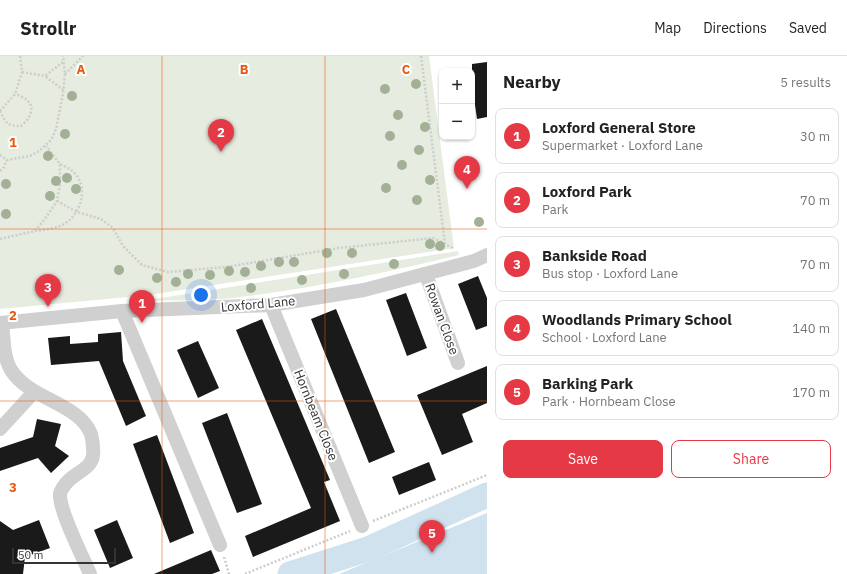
<!DOCTYPE html>
<html lang="en">
<head>
<meta charset="utf-8">
<style>
  :root { --surface:#fff; --page:#f2f2f2; --text:#222; --muted:#767676; --line:#e0e0e0; --accent:#e63946 }
  body { margin:0; font-family:"IBM Plex Sans",sans-serif; background:var(--page); color:var(--text) }
  .controls { position:absolute; right:12px; top:12px; display:grid; overflow:hidden; border-radius:8px; box-shadow:0 1px 3px #0004 }
  .controls button { width:36px; height:36px; display:grid; place-items:center; padding:0; border:0; border-bottom:1px solid var(--line); background:var(--surface); color:var(--text); font:20px sans-serif }
  .scale { position:absolute; left:12px; bottom:10px; width:104px; box-sizing:border-box; padding-left:4px; border:2px solid #333; border-top:0; font-size:11px; line-height:14px; white-space:nowrap; color:#333; -webkit-text-stroke:3px #fff; paint-order:stroke }
  .you { position:absolute; left:201px; top:239px; width:14px; height:14px; margin:-10px; border:3px solid #fff; border-radius:50%; background:#1a73e8; box-shadow:0 0 0 6px #1a73e833 }
  .badge { display:grid; place-items:center; width:26px; height:26px; border-radius:50%; background:var(--accent); color:#fff; font-size:13px; font-weight:700 }
  .pin { position:absolute; translate:-50% -33px; filter:drop-shadow(0 1px 2px #0008) }
  .pin::after { content:''; position:absolute; top:21px; width:14px; height:12px; background:inherit; clip-path:polygon(0 0,100% 0,50% 100%) }
  .list { margin:0; padding:0; list-style:none }
  h2 { display:flex; justify-content:space-between; align-items:center; height:52px; margin:0; padding:0 16px; font-size:17px }
  h2 small { font-size:13px; font-weight:400; color:var(--muted) }
  .list li { display:grid; grid-template-columns:26px 1fr auto; gap:12px; align-items:center; box-sizing:border-box; height:56px; margin:0 8px 8px; padding:0 8px; border:1px solid var(--line); border-radius:8px }
  .list b { display:block; font-size:15px; white-space:nowrap }
  .list p { margin:0; font-size:13px; white-space:nowrap; color:var(--muted) }
  .list em { font-size:13px; font-style:normal; color:var(--muted) }
  .actions { display:flex; gap:8px; padding:12px 16px }
  .actions a { flex:1; padding:9px 0; border:1px solid var(--accent); border-radius:8px; text-align:center; font-size:14px; color:var(--accent) }
  .actions .main { background:var(--accent); color:#fff }
  .map { position:relative; flex:none; width:487px; height:518px; overflow:hidden }
  header { display:flex; align-items:center; gap:24px; box-sizing:border-box; height:56px; padding:0 20px; background:var(--surface); border-bottom:1px solid var(--line) }
  header strong { font-size:19px }
  nav { display:flex; gap:22px; margin-inline-start:auto; font-size:14px }
  main { display:flex }
  aside { flex:1; background:var(--surface) }
  .map>svg:first-child { display:block }
</style>
</head>
<body>
<header>
<strong>Strollr</strong>
<nav><a>Map</a><a>Directions</a><a>Saved</a></nav>
</header>
<main>
<div class="map">
<svg width="487" height="518" viewBox="0 0 487 518">
  <rect width="100%" height="100%" fill="#fff"/>
  <path fill="#e6ecdf" d="M0,0H429L454,192L149,239L0,253Z
    M458,195L459,199C384,217 309,233 233,242C202,245 172,244 142,245Z"/>
  <path fill="#cfe2ee" d="M487,457V518H339Z"/>
  <g fill="none" stroke-linecap="round" stroke-linejoin="round">
    <path stroke="#cfe2ee" stroke-width="25" d="M290,518L368,493L487,439"/>
  </g>
  <path fill="#1a1a1a" d="M487,6V61L477,63L472,28V8Z
    M478,220L487,242V270L476,274L458,228Z
    M406,237L427,292L407,300L386,244Z
    M336,253L395,396L369,407L311,263Z
    M262,263L330,424L324,426L340,465L253,501L245,480L311,452L236,274Z
    M121,276L123,305L146,360L126,370L99,305L51,309L48,282L70,280V288L98,286V278Z
    M198,285L219,332L198,342L177,294Z
    M487,310V347L462,358L473,386L442,399L417,339Z
    M227,357L262,448L237,457L202,367Z
    M37,363L61,368L55,390L69,400L51,417L38,402L0,415V392L33,381Z
    M157,379L194,477L170,487L133,388Z
    M429,406L436,424L399,439L392,421Z
    M39,464L50,492L25,501L23,518H0V465L13,474Z
    M117,464L133,502L110,512L94,474Z
    M211,494L220,515L212,518H154Z"/>
  <g fill="none" stroke-linecap="round" stroke-linejoin="round">
    <path stroke="#cdcdcd" stroke-width="2.5" stroke-dasharray="2 2" stroke-linecap="butt" d="M421,0L445,188L452,192V194
      M63,6L45,20L63,34
      M22,16L45,20
      M65,18L83,0
      M0,55C6,67 7,70 21,70C29,64 37,52 26,43C23,41 18,39 15,38
      M0,55L15,38L22,16L20,0
      M0,99L7,104L30,100L39,95L51,84L56,73L63,38L65,18L63,0
      M0,115L4,111L7,104
      M57,145L77,156L101,163L113,172L123,190L142,209L168,216L226,211L339,192L433,182L445,188
      M35,175C43,174 53,173 60,170C78,163 89,137 77,120C73,114 66,111 60,108
      M0,183L35,175L47,160L57,145L60,128V108L46,90
      M373,465L487,419
      M224,501L229,518
      M245,518L350,475"/>
    <path stroke="#d0d0d0" stroke-width="14" d="M426,219L458,307
      M271,249L362,470
      M122,255L220,489
      M0,267L122,255L271,249L364,234L474,205L487,199
      M2,267C4,282 3,301 11,314C30,344 79,347 91,378C92,382 93,388 93,392C96,415 74,414 64,430C62,433 60,436 60,438C59,455 83,501 90,518
      M0,373L34,336"/>
  </g>
  <g fill="#a2b095">
    <circle cx="416" cy="28" r="5"/>
    <circle cx="385" cy="33" r="5"/>
    <circle cx="72" cy="40" r="5"/>
    <circle cx="398" cy="59" r="5"/>
    <circle cx="425" cy="71" r="5"/>
    <circle cx="65" cy="78" r="5"/>
    <circle cx="390" cy="80" r="5"/>
    <circle cx="419" cy="94" r="5"/>
    <circle cx="48" cy="100" r="5"/>
    <circle cx="402" cy="109" r="5"/>
    <circle cx="67" cy="122" r="5"/>
    <circle cx="430" cy="124" r="5"/>
    <circle cx="56" cy="125" r="5"/>
    <circle cx="6" cy="128" r="5"/>
    <circle cx="386" cy="132" r="5"/>
    <circle cx="76" cy="133" r="5"/>
    <circle cx="50" cy="140" r="5"/>
    <circle cx="417" cy="144" r="5"/>
    <circle cx="6" cy="158" r="5"/>
    <circle cx="479" cy="166" r="5"/>
    <circle cx="430" cy="188" r="5"/>
    <circle cx="440" cy="190" r="5"/>
    <circle cx="327" cy="197" r="5"/>
    <circle cx="352" cy="197" r="5"/>
    <circle cx="279" cy="206" r="5"/>
    <circle cx="294" cy="206" r="5"/>
    <circle cx="394" cy="208" r="5"/>
    <circle cx="261" cy="210" r="5"/>
    <circle cx="119" cy="214" r="5"/>
    <circle cx="229" cy="215" r="5"/>
    <circle cx="245" cy="216" r="5"/>
    <circle cx="188" cy="218" r="5"/>
    <circle cx="344" cy="218" r="5"/>
    <circle cx="210" cy="219" r="5"/>
    <circle cx="157" cy="222" r="5"/>
    <circle cx="302" cy="224" r="5"/>
    <circle cx="176" cy="226" r="5"/>
    <circle cx="251" cy="232" r="5"/>
  </g>
  <path fill="none" stroke="#e8590c" stroke-width="1" stroke-opacity="0.55" d="M162,0V518M325,0V518M0,173H487M0,345H487"/>
  <g text-anchor="middle" dominant-baseline="central" stroke-width="4" stroke-linejoin="round" paint-order="stroke">
    <g font-size="13" fill="#333" stroke="#fff">
      <text transform="translate(258 248) rotate(-5)">Loxford Lane</text>
      <text transform="translate(442 263) rotate(70)">Rowan Close</text>
      <text transform="translate(316 359) rotate(68)">Hornbeam Close</text>
    </g>
  </g>
  <g font-size="13" text-anchor="middle" font-weight="bold" fill="#e8590c" stroke="#fff" stroke-width="4" stroke-linejoin="round" paint-order="stroke">
    <text x="81" y="18">A</text>
    <text x="244" y="18">B</text>
    <text x="406" y="18">C</text>
    <text x="13" y="91">1</text>
    <text x="13" y="264">2</text>
    <text x="13" y="436">3</text>
  </g>
</svg>
<div class="controls">
<button>+</button>
<button>−</button>
</div>
<div class="scale">50 m</div>
<div class="you"></div>
<div class="pin badge" style="left:142px;top:267px">1</div>
<div class="pin badge" style="left:221px;top:96px">2</div>
<div class="pin badge" style="left:48px;top:251px">3</div>
<div class="pin badge" style="left:467px;top:133px">4</div>
<div class="pin badge" style="left:432px;top:497px">5</div>
</div>
<aside>
<h2>Nearby<small>5 results</small></h2>
<ul class="list">
<li><span class="badge">1</span><div><b>Loxford General Store</b><p>Supermarket · Loxford Lane</p></div><em>30 m</em></li>
<li><span class="badge">2</span><div><b>Loxford Park</b><p>Park</p></div><em>70 m</em></li>
<li><span class="badge">3</span><div><b>Bankside Road</b><p>Bus stop · Loxford Lane</p></div><em>70 m</em></li>
<li><span class="badge">4</span><div><b>Woodlands Primary School</b><p>School · Loxford Lane</p></div><em>140 m</em></li>
<li><span class="badge">5</span><div><b>Barking Park</b><p>Park · Hornbeam Close</p></div><em>170 m</em></li>
</ul>
<div class="actions"><a class="main">Save</a><a>Share</a></div>
</aside>
</main>
</body>
</html>
